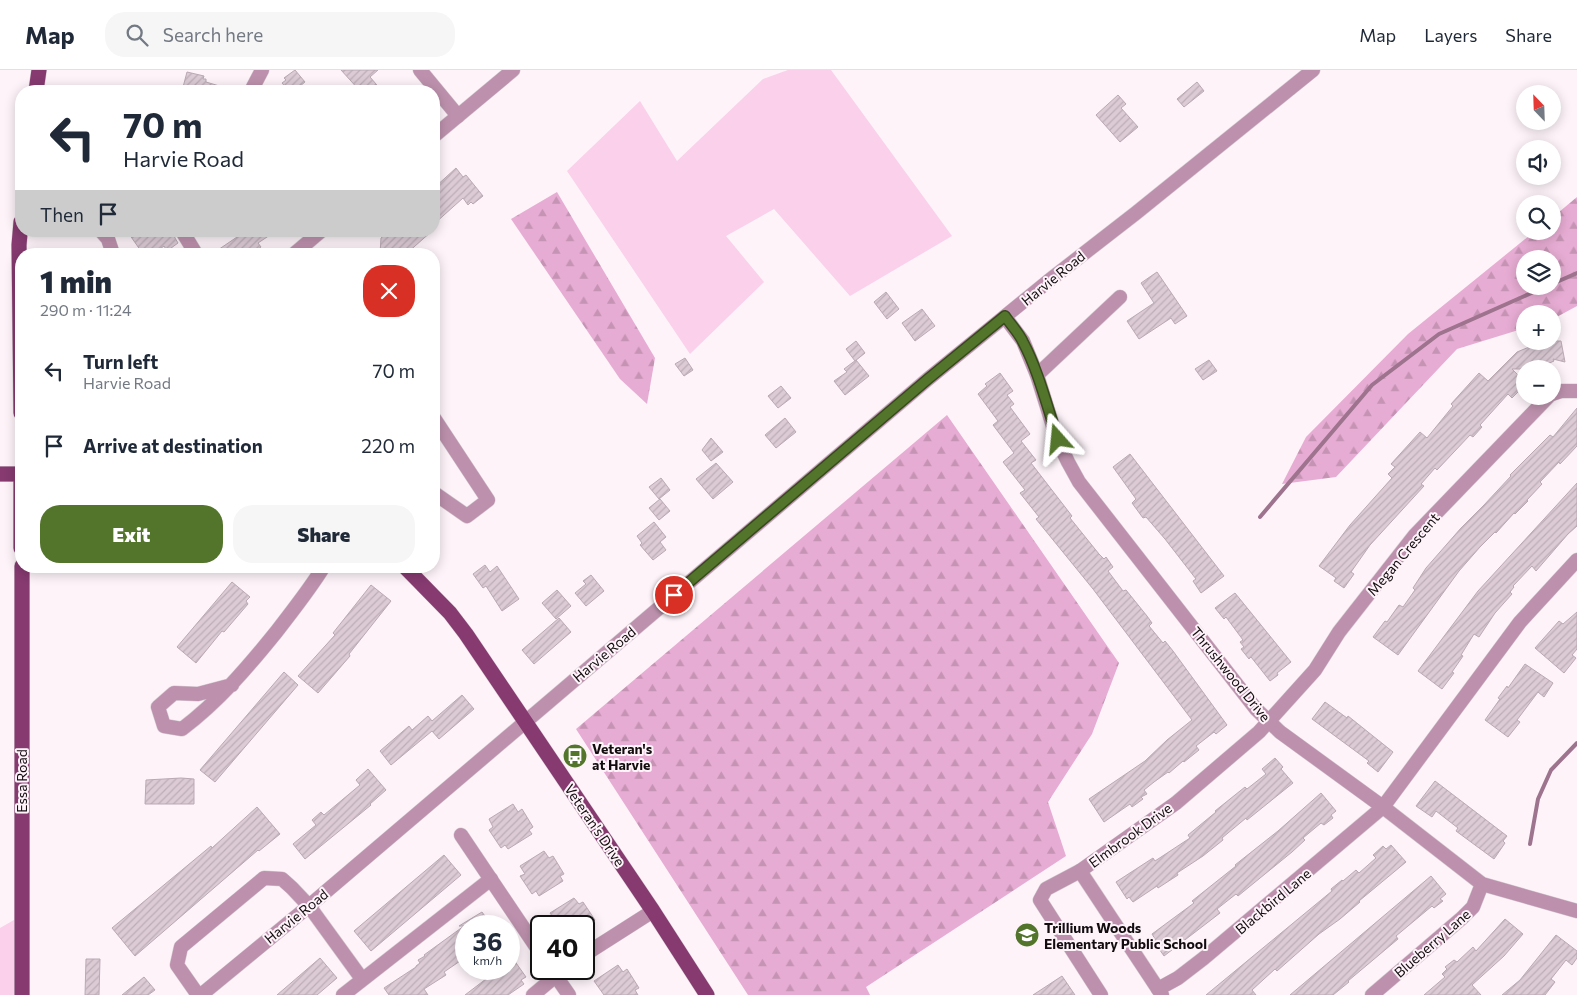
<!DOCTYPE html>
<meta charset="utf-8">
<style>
:root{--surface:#fff;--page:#f6f6f7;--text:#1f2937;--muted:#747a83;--line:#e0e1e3;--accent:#53742b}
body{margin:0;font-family:Commissioner,sans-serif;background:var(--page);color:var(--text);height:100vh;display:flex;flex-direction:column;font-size:19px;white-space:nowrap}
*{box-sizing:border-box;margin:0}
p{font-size:16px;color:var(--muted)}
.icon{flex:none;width:28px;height:28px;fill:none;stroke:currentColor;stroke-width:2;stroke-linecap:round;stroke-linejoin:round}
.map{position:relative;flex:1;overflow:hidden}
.side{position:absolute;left:15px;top:178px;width:425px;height:325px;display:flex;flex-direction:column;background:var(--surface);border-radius:20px;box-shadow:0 2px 12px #0003}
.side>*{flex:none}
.guide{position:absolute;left:15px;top:15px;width:425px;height:152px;border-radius:20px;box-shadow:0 2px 12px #0003;background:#fff;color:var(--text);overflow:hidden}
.needle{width:32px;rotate:337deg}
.tools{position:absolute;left:1516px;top:15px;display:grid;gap:10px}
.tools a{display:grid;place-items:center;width:45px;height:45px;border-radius:50%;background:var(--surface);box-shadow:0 2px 12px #0003;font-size:25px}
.speed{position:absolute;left:455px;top:845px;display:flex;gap:10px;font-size:25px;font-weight:700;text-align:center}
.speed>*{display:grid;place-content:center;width:65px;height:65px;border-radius:50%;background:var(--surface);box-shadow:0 2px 12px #0003;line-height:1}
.speed small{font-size:12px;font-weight:400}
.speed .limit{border:2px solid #111;border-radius:8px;background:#fff;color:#111}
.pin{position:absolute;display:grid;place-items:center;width:42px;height:42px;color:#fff;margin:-21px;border:2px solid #fff;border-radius:50%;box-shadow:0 1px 5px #0007}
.me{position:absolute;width:55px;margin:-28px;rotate:342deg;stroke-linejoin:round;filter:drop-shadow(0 0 4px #0008)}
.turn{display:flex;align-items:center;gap:18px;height:105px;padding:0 25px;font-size:22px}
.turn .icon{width:65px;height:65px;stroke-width:2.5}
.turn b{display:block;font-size:35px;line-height:42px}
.then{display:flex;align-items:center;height:48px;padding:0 25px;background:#0003;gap:10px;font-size:19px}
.round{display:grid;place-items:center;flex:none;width:52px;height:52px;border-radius:20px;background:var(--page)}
.overview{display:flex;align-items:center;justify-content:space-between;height:85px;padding:0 25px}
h1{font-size:30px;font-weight:800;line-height:38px}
.cta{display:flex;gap:10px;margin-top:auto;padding:10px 25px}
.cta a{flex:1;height:58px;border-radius:20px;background:var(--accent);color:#fff;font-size:20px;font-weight:800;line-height:58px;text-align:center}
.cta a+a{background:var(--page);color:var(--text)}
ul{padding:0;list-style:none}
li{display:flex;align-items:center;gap:15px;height:75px;padding:0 25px}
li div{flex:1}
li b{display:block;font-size:19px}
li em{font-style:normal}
header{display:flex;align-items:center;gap:30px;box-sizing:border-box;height:70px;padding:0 25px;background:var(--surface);border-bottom:1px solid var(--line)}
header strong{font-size:24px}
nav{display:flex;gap:28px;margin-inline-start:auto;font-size:18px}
.search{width:350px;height:45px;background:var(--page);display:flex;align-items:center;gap:12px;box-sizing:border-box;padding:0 18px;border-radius:20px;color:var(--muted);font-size:19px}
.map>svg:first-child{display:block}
.green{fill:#fad0ea}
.forest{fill:url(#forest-firs);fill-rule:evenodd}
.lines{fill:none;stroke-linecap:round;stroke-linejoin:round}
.stream{stroke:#9d738e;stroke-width:4}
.building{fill:url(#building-hatch);stroke:#baa9b3}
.minor-casing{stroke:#d7ced4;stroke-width:15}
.major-casing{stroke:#d7ced4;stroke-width:16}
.minor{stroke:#bd91ad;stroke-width:14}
.major{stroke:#863a70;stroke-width:15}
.route-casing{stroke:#364b1c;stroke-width:12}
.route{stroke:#53742b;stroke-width:9}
.labels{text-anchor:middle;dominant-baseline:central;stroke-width:4;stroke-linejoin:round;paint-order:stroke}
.street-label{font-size:14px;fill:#120c0f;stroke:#fdf3f9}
.poi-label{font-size:14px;font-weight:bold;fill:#120c0f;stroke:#fdf3f9;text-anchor:start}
</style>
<header>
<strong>Map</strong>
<div class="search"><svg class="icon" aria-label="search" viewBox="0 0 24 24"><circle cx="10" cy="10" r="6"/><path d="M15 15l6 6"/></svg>Search here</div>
<nav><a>Map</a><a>Layers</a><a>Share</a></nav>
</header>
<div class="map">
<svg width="1577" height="925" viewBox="0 0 1577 925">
<defs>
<pattern id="forest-firs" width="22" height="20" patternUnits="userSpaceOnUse" patternTransform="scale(1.25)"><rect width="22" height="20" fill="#e7acd3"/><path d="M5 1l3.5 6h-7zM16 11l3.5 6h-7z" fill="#c593b4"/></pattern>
<pattern id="building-hatch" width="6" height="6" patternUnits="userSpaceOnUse" patternTransform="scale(1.25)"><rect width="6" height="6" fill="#dccbd5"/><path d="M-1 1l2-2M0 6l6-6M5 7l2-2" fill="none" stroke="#bcadb6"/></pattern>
</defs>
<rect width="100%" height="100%" fill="#fdf3f9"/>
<g class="green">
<polygon points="788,0 831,0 952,166 850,226 774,139 726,166 764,212 690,284 567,101 640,31 677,91 763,9"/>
<polygon points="21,846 22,925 0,925 0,858"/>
</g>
<g class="forest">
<polygon points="557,122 655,288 647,334 620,309 511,149"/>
<path d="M1577,127V236L1553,249L1552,244H1525V258L1457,279L1336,407L1282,414L1306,367L1408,264L1535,161H1552L1553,147ZM1525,189H1552V216H1525Z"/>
<polygon points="947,345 1119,593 1092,664 1048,732 1066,786 866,917 870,925 748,925 576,659"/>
</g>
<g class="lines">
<g class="stream">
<polyline points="1552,214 1577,203"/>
<polyline points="1260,447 1372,315 1439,264 1547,216"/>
<polyline points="1530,774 1538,729 1551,700 1577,673"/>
</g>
</g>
<g class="building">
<polygon points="295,0 305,12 294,21 289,21 282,13 286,10 284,8"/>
<polygon points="341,0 378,0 370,7 382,21 360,21"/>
<polygon points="187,2 204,6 203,9 206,9 206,12 226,18 226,21 182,21"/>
<polygon points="1197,12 1204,21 1184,37 1177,29"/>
<polygon points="1118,25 1126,34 1121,38 1138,57 1120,72 1096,45"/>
<polygon points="456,98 463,107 466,105 483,126 473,134 471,132 468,135 463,128 434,154 434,118"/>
<polygon points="127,161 173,161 175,168 178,173 167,181 164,176 153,184 143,184"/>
<polygon points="233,161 276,161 258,173 261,177 251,184 212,184 237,167"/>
<polygon points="390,161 432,161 406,184 380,184 381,168"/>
<polygon points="1157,202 1187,246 1175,254 1171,248 1139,269 1127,251 1154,233 1141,213"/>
<polygon points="886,222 899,239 887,249 874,232"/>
<polygon points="922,239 935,256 915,271 902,253"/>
<polygon points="856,271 865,283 855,291 846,279"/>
<polygon points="1538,271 1561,271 1565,292 1553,289 1554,291 1536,299 1512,299 1525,312 1525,315 1512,328 1508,324 1480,355 1482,357 1473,367 1470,365 1437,400 1435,398 1421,414 1424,416 1370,475 1351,502 1354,504 1344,518 1334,511 1336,508 1319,496 1350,455 1392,408 1388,404 1395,397 1391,394 1420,362 1427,368 1453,336 1451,334 1479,303 1488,311 1517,282 1539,273"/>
<polygon points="685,288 693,300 684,306 675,294"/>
<polygon points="856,290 869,306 845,325 834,311 847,302 844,299"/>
<polygon points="1209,290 1217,301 1203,310 1195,299"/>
<polygon points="1000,303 1013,321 1007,325 1014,334 1010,337 1030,364 1021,371 1036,390 1031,393 1072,446 1070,448 1099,484 1104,489 1106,487 1113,497 1108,501 1123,521 1126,520 1147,546 1152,553 1149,556 1163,573 1165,571 1173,581 1227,655 1216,664 1214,662 1196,676 1199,680 1184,692 1183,691 1169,703 1168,702 1154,712 1144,720 1147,724 1141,727 1143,729 1132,737 1130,734 1104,752 1089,729 1145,691 1167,670 1192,650 1093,519 1036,449 1039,447 1020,423 1025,420 1003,392 1014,383 993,355 998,351 978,324 987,316 985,314"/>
<polygon points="781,316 791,328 778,338 768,326"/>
<polygon points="1577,338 1577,376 1560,394 1559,392 1540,412 1542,414 1527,430 1528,431 1515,444 1514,443 1496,463 1495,462 1480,477 1459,501 1398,585 1373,567 1385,551 1387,552 1399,535 1403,537 1415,520 1413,518 1426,498 1461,458 1484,435 1511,406 1510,405 1550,365 1553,367"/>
<polygon points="785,348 796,362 776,378 765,365"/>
<polygon points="711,368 723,382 711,391 702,380"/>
<polygon points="1130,384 1224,506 1201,523 1193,511 1196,509 1165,469 1146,447 1143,448 1132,433 1136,429 1113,397"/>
<polygon points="716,393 733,412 713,429 696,409"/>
<polygon points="661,408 670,420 659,429 649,417"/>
<polygon points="1577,413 1577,456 1568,464 1536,501 1532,496 1513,516 1514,517 1510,522 1512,524 1495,543 1479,567 1474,564 1461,585 1463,586 1452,602 1454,603 1442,619 1418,601 1478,521"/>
<polygon points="660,429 670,441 659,450 649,438"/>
<polygon points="654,452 666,467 660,472 666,480 653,490 640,475 642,473 637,466"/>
<polygon points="485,495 490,502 497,496 519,529 502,541 486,516 483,518 473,504"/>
<polygon points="591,505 604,521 586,536 575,523 586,514 583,511"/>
<polygon points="232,512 250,527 246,531 248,534 224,562 222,561 196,593 177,577"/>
<polygon points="371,515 391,531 349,584 350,586 318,623 298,606 335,565 333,563"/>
<polygon points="557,520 571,536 556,549 542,533"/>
<polygon points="1235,523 1291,592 1277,603 1278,605 1270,611 1251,587 1249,589 1241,579 1244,577 1240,572 1243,570 1226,547 1224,549 1215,538"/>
<polygon points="1577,542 1577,579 1572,585 1576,588 1564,603 1535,578 1559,551 1563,554"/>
<polygon points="559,548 571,562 534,594 522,580"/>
<polygon points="1525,594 1553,613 1544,627 1538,622 1517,650 1520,652 1508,667 1485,650 1500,629 1498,628 1507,616 1508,618"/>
<polygon points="284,602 298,615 215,712 200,700"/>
<polygon points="462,625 474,639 439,669 432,661 391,695 380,681 409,656 412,660 428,646 432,651"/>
<polygon points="1325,632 1347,648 1348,646 1393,682 1378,702 1367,693 1369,691 1312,649"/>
<polygon points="1275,688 1283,697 1281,699 1293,713 1247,750 1246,748 1222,768 1223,770 1203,786 1177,803 1178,805 1158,818 1157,816 1133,832 1129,827 1127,829 1116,812 1153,788 1155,791 1190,768 1188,765 1216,742 1215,741 1245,717 1247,719 1266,704 1262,699"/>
<polygon points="368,699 386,720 370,734 371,735 305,789 293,774 316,755 312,750 321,742 324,745 360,715 356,710"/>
<polygon points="181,708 194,709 194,734 145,734 146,710"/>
<polygon points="1435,711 1507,766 1503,771 1505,773 1494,789 1456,761 1458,758 1436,741 1432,747 1416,736"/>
<polygon points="1321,723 1336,741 1331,745 1333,748 1324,755 1321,753 1303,768 1305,770 1292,782 1238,826 1236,824 1217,839 1220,843 1164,886 1153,870 1155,869 1152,864 1194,833 1192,831 1236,796 1235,795 1278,761"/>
<polygon points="513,734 518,742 522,739 533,757 529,760 532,764 508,779 505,775 501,778 489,760 493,757 489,749"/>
<polygon points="257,737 280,764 259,781 258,780 135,886 112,858 211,776 212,778"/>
<polygon points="1391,775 1406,792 1359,831 1360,832 1340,849 1319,864 1277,901 1275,899 1252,920 1256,925 1206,925 1332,821 1331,819 1342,810 1343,811 1356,800 1359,803 1376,788 1373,785 1383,776 1386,779"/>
<polygon points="544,781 549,788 553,786 564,804 560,806 563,811 539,826 536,821 532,824 520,806 525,804 520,796"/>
<polygon points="444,785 461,805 371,881 354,861"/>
<polygon points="1431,806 1446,824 1440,829 1443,831 1434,838 1432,836 1396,866 1398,869 1348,911 1349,912 1333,925 1290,925"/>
<polygon points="574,828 579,834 583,832 595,850 591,853 593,856 559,856 550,843"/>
<polygon points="482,842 492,856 466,856 466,887 444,902 446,905 424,919 428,925 389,925 384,918 416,897 416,896 420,893 418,890 425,886 424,885 464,856 459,856"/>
<polygon points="1505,849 1523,864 1504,886 1472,915 1481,925 1424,925 1445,907 1442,904 1447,899 1445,897 1454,890 1457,892 1473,877 1476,881"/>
<polygon points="1556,865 1577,881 1577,888 1572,895 1566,890 1551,909 1555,912 1545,925 1502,925 1520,910"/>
<polygon points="509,883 526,907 521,910 524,914 508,925 465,925 499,899 509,899"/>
<polygon points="320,888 337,908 317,925 277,925"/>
<polygon points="86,889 100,889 99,925 85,925"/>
<polygon points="618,895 623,902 627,899 639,918 635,920 638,925 604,925 594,911"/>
<polygon points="1062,906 1075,925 1033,925"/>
<polygon points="144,907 155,920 148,925 122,925"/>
</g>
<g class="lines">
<defs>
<g id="minor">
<polyline points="420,0 458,46"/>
<polyline points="251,21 262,0"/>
<polyline points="434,66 513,0"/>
<polyline points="101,161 108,169 113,184"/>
<polyline points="182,161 196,184"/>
<polyline points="294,184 321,161"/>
<polyline points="1005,247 1023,271 1037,305 1057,369 1068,392 1079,412 1256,639 1280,662 1383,737 1482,814 1577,841"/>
<polyline points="1037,305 1120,227"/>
<polyline points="1552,324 1561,321 1577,321"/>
<polyline points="434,348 488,430 467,446 434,423"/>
<path d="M232,615L198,624L174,623L158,637L164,656L182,659C219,631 248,597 277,561C293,540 310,519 324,496"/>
<polyline points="461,765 541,884"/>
<polyline points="1080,801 1046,819 1040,830 1101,925"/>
<polyline points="584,885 653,841"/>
<polyline points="551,899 569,925"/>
<polyline points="1158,919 1178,908 1204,888 1383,737 1520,552 1577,490"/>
<polyline points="198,925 177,895 181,877 264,808 282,809 292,818 309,836 362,909"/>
<polyline points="201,925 309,836 928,309 1051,209 1136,143 1313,0"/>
<polyline points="343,925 491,809"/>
<polyline points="533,925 564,899"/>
<polyline points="1162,925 1080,801 1176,733 1259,662 1315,600 1339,562 1415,465 1549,326"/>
<polyline points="1372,925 1462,848 1473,837 1482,814"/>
</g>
<g id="major">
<polyline points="36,21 39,0"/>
<polyline points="21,152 19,175 21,343"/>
<polyline points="0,404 21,404"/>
<polyline points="21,405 21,478"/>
<polyline points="22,496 22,925"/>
<polyline points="404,496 450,543 466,564 653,841 707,925"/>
</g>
</defs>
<use href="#minor" class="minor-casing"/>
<use href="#major" class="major-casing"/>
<use href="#minor" class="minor"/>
<use href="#major" class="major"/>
</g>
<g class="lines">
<defs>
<path id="route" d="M674,525L928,309L1005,246C1011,255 1019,263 1023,272C1039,302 1047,337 1058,369"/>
</defs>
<use href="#route" class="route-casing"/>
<use href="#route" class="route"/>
</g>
<defs>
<symbol id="bus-disc" viewBox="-11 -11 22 22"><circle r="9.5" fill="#53742b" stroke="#fdf3f9"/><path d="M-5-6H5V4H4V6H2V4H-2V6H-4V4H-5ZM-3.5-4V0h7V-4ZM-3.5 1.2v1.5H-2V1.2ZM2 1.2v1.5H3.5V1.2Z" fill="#fff"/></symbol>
<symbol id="school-disc" viewBox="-11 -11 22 22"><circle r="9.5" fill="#53742b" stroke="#fdf3f9"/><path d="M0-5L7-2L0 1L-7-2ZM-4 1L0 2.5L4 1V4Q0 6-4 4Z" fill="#fff"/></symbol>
</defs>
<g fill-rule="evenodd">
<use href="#bus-disc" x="561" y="672" width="28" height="28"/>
<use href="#school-disc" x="1013" y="851" width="28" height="28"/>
</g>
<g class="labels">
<g class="street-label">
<text transform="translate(1053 208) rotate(-39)">Harvie Road</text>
<text transform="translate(1403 484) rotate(-50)">Megan Crescent</text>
<text transform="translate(604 584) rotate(-40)">Harvie Road</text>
<text transform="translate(1231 604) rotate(51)">Thrushwood Drive</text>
<text transform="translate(21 711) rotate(-90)">Essa Road</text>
<text transform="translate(595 755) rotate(56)">Veteran's Drive</text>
<text transform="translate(1130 765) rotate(-36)">Elmbrook Drive</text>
<text transform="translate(1273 831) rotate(-40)">Blackbird Lane</text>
<text transform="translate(296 846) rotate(-39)">Harvie Road</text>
<text transform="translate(1432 873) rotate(-41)">Blueberry Lane</text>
</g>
<g class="poi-label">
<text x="592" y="678">Veteran's<tspan x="592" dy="16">at Harvie</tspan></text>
<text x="1044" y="857">Trillium Woods<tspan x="1044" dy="16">Elementary Public School</tspan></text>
</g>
</g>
</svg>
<div class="tools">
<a><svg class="needle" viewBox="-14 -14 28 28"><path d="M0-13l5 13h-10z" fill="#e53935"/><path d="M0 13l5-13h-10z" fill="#747a83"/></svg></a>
<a><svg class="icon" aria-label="sound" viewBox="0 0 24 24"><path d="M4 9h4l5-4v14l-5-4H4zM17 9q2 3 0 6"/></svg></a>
<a><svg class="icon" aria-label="search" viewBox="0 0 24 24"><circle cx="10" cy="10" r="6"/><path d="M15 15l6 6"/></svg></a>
<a><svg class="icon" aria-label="layers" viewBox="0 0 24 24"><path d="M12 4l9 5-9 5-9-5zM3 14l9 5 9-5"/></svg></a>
<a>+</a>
<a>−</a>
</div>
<div class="speed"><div>36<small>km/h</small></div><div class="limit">40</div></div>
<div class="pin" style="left:674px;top:525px;background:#d93025"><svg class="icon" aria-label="arrive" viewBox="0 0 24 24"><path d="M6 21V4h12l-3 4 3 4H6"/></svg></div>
<svg class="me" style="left:1058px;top:369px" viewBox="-20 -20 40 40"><path d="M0-17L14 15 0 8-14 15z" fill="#53742b" stroke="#fff" stroke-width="4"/></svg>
<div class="guide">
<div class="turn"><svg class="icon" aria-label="left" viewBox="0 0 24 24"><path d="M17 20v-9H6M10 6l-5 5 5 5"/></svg><div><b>70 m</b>Harvie Road</div></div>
<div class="then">Then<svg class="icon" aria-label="arrive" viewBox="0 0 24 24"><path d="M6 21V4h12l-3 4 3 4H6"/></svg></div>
</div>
<section class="side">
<div class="overview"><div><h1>1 min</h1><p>290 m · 11:24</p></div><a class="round" style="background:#d93025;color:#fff"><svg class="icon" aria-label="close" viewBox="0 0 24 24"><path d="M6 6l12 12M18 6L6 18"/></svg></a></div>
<ul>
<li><svg class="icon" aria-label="left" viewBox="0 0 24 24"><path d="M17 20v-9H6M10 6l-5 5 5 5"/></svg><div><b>Turn left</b><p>Harvie Road</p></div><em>70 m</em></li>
<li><svg class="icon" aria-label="arrive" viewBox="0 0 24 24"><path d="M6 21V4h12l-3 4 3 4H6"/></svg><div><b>Arrive at destination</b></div><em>220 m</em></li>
</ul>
<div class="cta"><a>Exit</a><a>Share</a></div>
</section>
</div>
